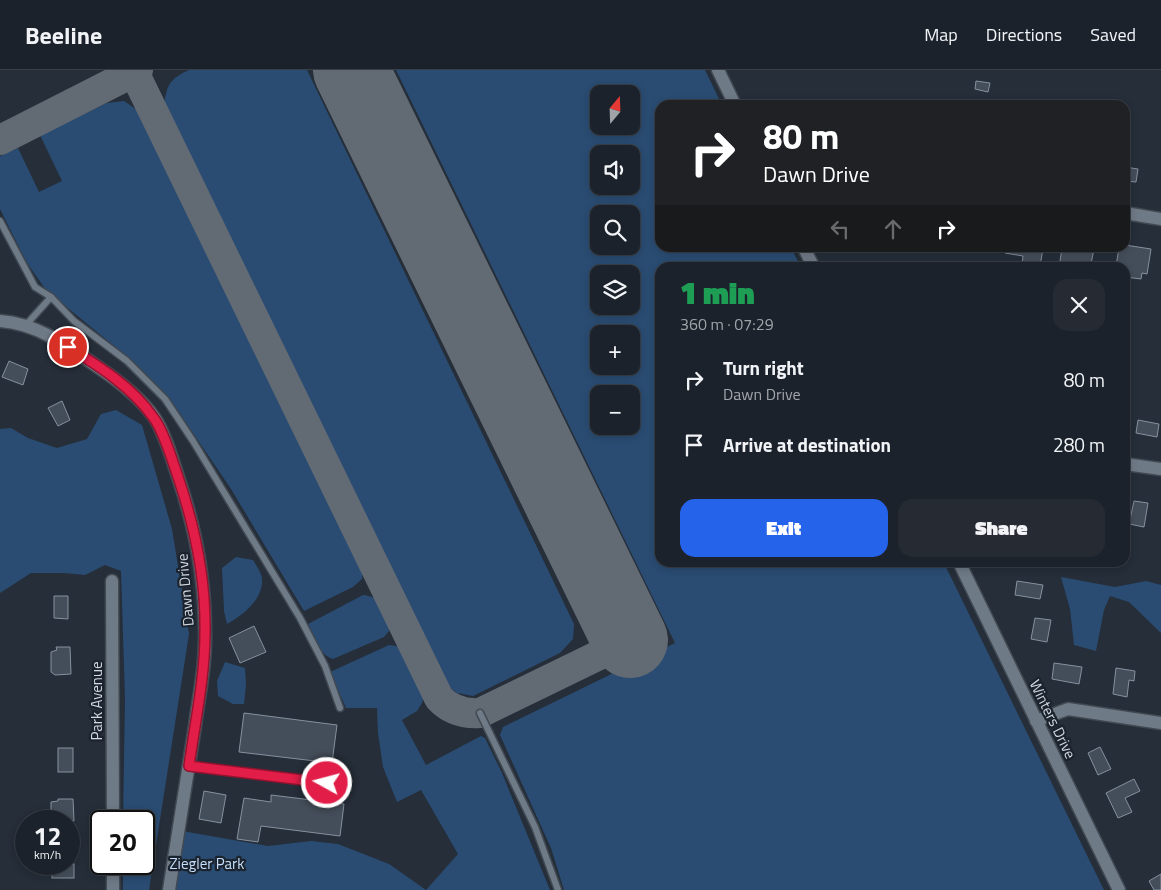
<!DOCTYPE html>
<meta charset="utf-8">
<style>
:root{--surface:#1c222b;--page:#252a33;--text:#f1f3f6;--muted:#a0a4a9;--line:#3a3f47;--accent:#2563eb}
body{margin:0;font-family:"Titillium Web",sans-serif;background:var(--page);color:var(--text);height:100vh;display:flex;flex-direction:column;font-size:19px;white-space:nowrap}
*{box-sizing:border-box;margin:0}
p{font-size:16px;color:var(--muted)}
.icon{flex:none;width:28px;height:28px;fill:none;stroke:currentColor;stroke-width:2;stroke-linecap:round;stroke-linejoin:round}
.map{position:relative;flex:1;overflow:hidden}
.panel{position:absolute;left:655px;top:192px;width:475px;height:305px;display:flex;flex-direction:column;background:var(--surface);border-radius:15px;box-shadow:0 2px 8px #0003,0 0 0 1px var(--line)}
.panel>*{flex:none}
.guide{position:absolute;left:655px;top:30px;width:475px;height:152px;border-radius:15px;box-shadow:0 2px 8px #0003,0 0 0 1px var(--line);background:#202124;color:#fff;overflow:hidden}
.needle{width:32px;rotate:19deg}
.tools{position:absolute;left:590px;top:15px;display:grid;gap:10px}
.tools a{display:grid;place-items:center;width:50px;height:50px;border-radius:10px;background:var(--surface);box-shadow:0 2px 8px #0003,0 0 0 1px var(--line);font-size:25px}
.speed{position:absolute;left:15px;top:740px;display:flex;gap:10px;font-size:25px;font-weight:700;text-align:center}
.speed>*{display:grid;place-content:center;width:65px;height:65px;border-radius:50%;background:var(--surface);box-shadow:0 2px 8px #0003,0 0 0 1px var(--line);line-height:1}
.speed small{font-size:12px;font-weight:400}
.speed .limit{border:2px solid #111;border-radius:8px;background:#fff;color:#111}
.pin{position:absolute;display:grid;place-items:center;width:42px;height:42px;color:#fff;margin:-21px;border:2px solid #fff;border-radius:50%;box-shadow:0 1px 5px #0007}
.me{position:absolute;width:55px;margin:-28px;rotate:277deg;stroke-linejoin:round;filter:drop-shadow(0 0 4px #0008)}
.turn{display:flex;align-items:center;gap:18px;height:105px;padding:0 25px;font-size:22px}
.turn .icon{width:65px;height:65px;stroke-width:2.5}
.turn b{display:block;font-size:35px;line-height:42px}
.lanes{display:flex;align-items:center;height:48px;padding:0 25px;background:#0003;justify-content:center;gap:25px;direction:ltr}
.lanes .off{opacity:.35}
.round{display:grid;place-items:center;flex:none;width:52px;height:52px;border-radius:15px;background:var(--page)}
.summary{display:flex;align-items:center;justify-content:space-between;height:85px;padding:0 25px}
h1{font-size:30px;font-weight:800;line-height:38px;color:#1e9e55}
.cta{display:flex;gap:10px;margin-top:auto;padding:10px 25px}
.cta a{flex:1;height:58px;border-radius:15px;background:var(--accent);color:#fff;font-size:20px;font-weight:800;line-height:58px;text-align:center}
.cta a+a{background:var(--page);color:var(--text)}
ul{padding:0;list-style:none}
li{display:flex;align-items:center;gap:15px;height:65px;padding:0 25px}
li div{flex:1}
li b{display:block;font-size:19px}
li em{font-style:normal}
header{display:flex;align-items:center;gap:30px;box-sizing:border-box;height:70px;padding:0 25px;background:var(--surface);border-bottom:1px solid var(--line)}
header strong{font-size:24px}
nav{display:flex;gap:28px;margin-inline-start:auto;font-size:18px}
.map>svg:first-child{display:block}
.green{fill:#2a4c72;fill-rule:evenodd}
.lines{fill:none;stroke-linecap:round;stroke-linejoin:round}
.taxiway{stroke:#626a73;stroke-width:30}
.runway{stroke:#626a73;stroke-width:76}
.building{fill:#444e5a;stroke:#86919e}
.lane-casing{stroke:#414952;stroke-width:9}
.street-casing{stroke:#414952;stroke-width:15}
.lane{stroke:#6f7a87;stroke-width:6}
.street{stroke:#6f7a87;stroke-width:12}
.route-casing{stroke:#92132f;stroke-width:12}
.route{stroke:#e11d48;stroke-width:9}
.labels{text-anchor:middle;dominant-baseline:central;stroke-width:4.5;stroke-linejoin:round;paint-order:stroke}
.street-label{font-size:15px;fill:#d3d9e0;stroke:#1b242e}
.park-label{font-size:15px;fill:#c6dffc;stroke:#1b242e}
</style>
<header>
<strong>Beeline</strong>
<nav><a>Map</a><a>Directions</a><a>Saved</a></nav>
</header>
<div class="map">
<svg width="1161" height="820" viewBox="0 0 1161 820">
<rect width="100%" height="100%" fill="#252e39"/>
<g class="green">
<path d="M189,0H307L574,554L573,569L560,583L473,626L457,623L441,611L164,37C166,16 169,9 189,0Z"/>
<path d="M396,0H705L722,35H660V178H791L801,197L660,198V492L944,493L1104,820H564L551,778L500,665L503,657L675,573ZM599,24H631V56H599ZM599,84H631V116H599ZM599,144H631V176H599ZM599,204H631V236H599ZM599,264H631V296H599ZM599,324H631V356H599Z"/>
<polygon points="124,31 140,42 363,498 362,509 353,517 304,541 231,419 176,338 137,295 46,220 27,193 0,139 0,86 18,78 39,122 62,111 40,65 107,33"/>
<polygon points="116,340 142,355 172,459 189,564 149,820 123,820 123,794 144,794 144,751 123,751 125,629 121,501 105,495 85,505 64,503 31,503 0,523 0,359 11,358 28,368 57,378 87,369 101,344"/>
<path d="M236,487L253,490C256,495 261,502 262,508C264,529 243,545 227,554L224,541L222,498Z"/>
<polygon points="1061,507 1115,517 1146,511 1161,515 1161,563 1129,532 1110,526 1104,540 1096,581 1074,575 1070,539"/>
<path d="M363,525C383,526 388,544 389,561L384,567L333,589C318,584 314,567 308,554Z"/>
<polygon points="389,575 396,576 405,581 425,623 422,633 417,641 402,650 426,695 481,666 485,668 502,703 550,820 173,820 182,761 268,776 311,771 338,774 389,794 426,820 458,784 421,720 397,732 383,697 378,663 377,638 346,638 330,602"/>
<polygon points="225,592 245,598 246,614 244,634 233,634 218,626 217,611"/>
</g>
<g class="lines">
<g class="taxiway">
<path d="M133,0L439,628C450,640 464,644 480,643L630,570"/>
<polyline points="0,70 138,0"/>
</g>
<polyline class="runway" points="351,0 630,570"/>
</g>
<g class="building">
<polygon points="976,11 990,13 988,22 975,19"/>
<polygon points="1125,97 1138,99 1136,112 1125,111"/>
<polygon points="1125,175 1151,179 1147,204 1142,203 1141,209 1125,207 1125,198 1116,196 1119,178 1125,178"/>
<polygon points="1005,178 1043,178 1040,197 1022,194 1023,186 1005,183"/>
<polygon points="1062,178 1094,179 1091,194 1085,193 1085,198 1068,198 1060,191"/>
<polygon points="9,291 28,299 23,315 2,307"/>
<polygon points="62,331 70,350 58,356 48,338"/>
<polygon points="1138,350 1159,354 1157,367 1136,363"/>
<polygon points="1134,431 1148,433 1144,457 1129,454"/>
<polygon points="1017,511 1043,515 1040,529 1015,525"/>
<polygon points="54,526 68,526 68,549 54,548"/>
<polygon points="1035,548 1051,550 1047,572 1031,569"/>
<polygon points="254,556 266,582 240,593 229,568"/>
<polygon points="56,577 70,577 71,604 55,605 51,602 51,582 57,580"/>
<polygon points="1054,593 1082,597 1079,614 1052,609"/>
<polygon points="1116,598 1135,601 1134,611 1129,610 1127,627 1113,624"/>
<polygon points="244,643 337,655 332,693 239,682"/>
<polygon points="1100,677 1111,699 1098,705 1088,683"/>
<rect x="58" y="678" width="15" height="24"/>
<polygon points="1134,709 1140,721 1125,728 1132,742 1118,748 1106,723"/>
<polygon points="204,721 226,725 221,753 199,749"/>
<polygon points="271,725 344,734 340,766 261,756 258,772 237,769 244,728 271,732"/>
<polygon points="58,729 73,729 74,751 58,751 58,748 51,748 51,732 58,731"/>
<rect x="52" y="794" width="22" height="14"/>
<polygon points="1161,804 1161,820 1154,820 1149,811"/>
</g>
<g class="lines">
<defs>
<g id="lane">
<polyline points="0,151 35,217 51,227 74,251 127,291 165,329 193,371 300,548 325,596 340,638"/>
<polyline points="25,256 51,227"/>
<polyline points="480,643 535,757 558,820"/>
<polyline points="189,696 327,713"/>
</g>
<g id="street">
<polyline points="718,0 735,35"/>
<polyline points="1125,143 1161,149"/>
<polyline points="804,178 814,198"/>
<path d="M0,251C35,253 67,275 95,295C116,309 139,326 154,347C165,363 173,392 179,410C196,460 205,510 205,562C206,594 199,625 195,656C186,711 178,765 169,820"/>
<polyline points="1125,394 1161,399"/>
<polyline points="959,492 1119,820"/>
<polyline points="112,511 113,751"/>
<polyline points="1036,651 1068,639 1161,653"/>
<polyline points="113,794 113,820"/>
</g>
</defs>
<use href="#lane" class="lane-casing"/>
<use href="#street" class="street-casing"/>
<use href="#lane" class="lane"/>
<use href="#street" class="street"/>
</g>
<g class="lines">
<defs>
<path id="route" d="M68,277C99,296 132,317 153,347C164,361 172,390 178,407C195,457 206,509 205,563C205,607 195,652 189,696L327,713"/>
</defs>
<use href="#route" class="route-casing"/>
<use href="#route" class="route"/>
</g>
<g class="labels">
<g class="street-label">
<text transform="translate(185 520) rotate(-95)">Dawn Drive</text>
<text transform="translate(96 631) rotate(-90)">Park Avenue</text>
<text transform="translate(1053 649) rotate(64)">Winters Drive</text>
</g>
<g class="park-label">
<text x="207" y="793">Ziegler Park</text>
</g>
</g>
</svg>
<div class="tools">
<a><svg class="needle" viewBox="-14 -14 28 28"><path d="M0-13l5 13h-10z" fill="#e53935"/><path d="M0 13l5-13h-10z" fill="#a0a4a9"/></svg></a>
<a><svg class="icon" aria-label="sound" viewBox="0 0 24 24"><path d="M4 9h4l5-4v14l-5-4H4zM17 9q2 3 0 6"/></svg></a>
<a><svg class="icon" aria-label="search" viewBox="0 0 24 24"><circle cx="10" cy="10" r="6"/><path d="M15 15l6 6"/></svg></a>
<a><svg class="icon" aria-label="layers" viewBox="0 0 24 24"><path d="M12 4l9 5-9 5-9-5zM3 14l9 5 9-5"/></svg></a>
<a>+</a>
<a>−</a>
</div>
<div class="speed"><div>12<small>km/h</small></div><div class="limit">20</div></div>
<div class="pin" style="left:68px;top:277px;background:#d93025"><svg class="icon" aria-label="arrive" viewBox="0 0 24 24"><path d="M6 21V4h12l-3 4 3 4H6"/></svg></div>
<svg class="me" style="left:327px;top:713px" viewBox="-20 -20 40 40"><circle r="17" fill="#e11d48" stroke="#fff" stroke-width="3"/><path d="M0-11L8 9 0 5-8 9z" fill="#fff"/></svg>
<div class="guide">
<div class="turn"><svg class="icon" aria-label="right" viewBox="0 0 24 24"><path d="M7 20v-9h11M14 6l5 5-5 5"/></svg><div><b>80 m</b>Dawn Drive</div></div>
<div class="lanes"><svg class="icon off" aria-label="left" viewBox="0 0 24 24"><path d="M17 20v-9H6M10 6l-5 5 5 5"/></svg><svg class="icon off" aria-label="ahead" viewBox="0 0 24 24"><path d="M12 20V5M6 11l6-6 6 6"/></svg><svg class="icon" aria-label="right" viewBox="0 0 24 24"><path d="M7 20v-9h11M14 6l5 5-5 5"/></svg></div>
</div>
<section class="panel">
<div class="summary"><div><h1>1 min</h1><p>360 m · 07:29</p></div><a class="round"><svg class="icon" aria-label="close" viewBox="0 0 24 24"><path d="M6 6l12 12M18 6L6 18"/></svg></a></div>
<ul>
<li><svg class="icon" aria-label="right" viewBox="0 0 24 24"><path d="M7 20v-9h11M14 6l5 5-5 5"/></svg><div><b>Turn right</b><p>Dawn Drive</p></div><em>80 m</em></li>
<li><svg class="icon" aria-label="arrive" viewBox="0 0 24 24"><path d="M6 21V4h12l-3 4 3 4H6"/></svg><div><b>Arrive at destination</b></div><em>280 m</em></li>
</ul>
<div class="cta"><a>Exit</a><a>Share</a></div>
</section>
</div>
